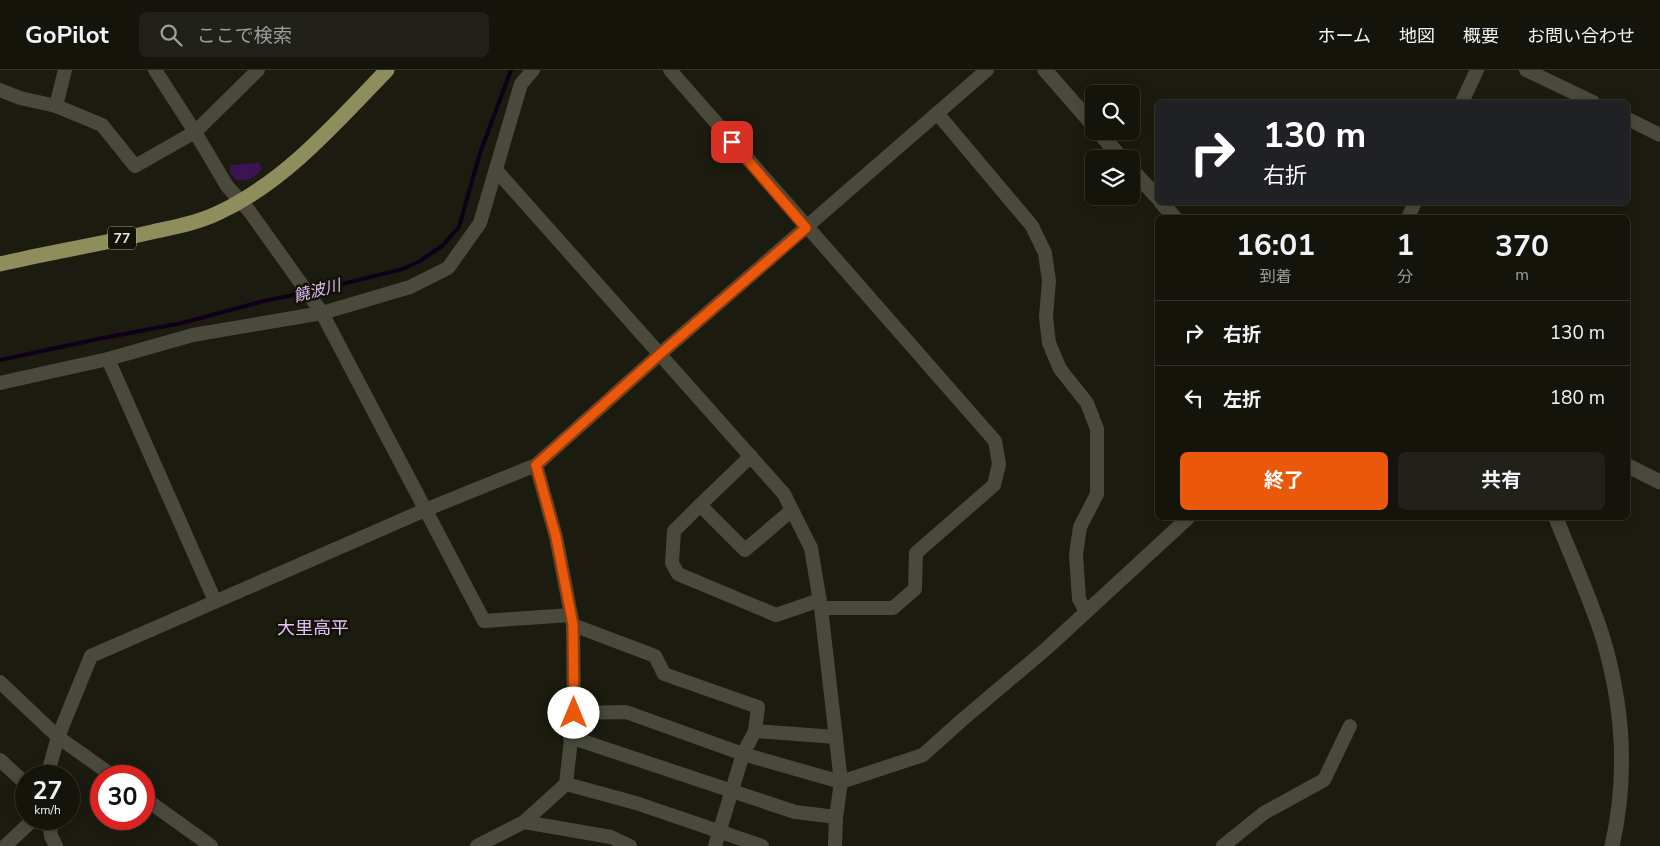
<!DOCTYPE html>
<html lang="ja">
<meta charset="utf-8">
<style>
:root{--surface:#15140b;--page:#222119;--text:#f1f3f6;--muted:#9d9e9d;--line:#34332c;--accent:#ea580c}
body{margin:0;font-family:"Nunito Sans","Noto Sans JP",sans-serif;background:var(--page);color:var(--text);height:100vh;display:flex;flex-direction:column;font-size:19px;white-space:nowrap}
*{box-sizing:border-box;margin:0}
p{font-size:16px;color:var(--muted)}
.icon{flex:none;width:28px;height:28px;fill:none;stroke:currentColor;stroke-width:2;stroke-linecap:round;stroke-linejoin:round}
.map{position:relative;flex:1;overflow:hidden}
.panel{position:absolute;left:1155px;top:145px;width:475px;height:305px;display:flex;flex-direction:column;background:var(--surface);border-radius:8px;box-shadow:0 2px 12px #0003,0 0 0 1px var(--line)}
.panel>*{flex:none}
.guide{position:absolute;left:1155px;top:30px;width:475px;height:105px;border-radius:8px;box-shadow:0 2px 12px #0003,0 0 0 1px var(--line);background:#202124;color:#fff;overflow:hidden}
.tools{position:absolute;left:1085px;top:15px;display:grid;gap:10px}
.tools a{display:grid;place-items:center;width:55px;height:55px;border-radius:8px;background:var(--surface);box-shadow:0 2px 12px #0003,0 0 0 1px var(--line);font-size:25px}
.speed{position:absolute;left:15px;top:695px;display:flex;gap:10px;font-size:25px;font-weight:700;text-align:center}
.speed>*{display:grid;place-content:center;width:65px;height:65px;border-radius:50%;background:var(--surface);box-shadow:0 2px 12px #0003,0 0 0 1px var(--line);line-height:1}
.speed small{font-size:12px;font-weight:400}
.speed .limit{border:8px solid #d22;background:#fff;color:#111}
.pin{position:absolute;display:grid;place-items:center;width:42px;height:42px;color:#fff;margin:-21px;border-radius:10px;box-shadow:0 2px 8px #0006}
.me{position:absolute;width:55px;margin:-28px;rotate:0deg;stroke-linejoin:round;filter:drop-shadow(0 0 4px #0008)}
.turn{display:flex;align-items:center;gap:18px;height:105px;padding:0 25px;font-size:22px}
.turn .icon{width:65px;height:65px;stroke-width:2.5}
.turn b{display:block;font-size:35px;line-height:42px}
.eta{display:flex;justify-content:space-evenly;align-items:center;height:85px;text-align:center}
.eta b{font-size:30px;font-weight:700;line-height:35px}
.action{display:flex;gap:10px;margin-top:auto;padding:10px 25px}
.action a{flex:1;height:58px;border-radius:8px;background:var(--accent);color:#fff;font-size:20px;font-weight:700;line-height:58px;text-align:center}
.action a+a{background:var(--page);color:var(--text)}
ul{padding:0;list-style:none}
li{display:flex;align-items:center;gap:15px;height:65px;padding:0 25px;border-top:1px solid var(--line)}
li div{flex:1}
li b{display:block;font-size:19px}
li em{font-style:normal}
header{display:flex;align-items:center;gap:30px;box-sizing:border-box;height:70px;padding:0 25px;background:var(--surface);border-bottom:1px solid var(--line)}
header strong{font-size:24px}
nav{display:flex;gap:28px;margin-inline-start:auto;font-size:18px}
.search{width:350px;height:45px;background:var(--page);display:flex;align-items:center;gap:12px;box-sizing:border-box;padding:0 18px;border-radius:8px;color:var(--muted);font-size:19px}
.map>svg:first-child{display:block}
.green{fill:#3d1453}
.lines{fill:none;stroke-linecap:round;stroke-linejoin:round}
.stream{stroke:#0e0019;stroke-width:4}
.street{stroke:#4a4a3c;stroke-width:14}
.secondary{stroke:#4a4a3c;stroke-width:15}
.primary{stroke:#8e8d5c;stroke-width:15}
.route-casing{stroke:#983908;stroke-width:12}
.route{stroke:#ea580c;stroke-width:9}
.labels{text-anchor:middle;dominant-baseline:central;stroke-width:5;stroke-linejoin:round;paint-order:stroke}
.shield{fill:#131207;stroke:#a6a69d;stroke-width:1}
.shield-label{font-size:14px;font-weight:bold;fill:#e5e5dd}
.water-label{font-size:16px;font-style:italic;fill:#dcb9f5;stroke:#131207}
.quarter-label{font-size:18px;fill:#e1c2f7;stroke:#131207}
</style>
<header>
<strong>GoPilot</strong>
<div class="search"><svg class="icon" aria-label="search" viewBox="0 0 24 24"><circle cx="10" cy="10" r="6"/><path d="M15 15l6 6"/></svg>ここで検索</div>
<nav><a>ホーム</a><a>地図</a><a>概要</a><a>お問い合わせ</a></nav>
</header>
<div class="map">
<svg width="1660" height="776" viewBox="0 0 1660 776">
<rect width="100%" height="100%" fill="#1c1b0f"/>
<path class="green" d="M259,93L262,99C255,108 246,113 235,109L230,102V98L232,95Z"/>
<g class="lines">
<g class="stream">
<polyline points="310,222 403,199 420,191 442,176 459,157 480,83 511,0"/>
<polyline points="0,290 98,269 182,253 264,231 303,223"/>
</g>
<g class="street">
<polyline points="155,0 195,62 258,0"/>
<polyline points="670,0 995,371 999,394 994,415 916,483 915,519 893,538 821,538"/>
<polyline points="1526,0 1593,32"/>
<polyline points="0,20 20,28 56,36 102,55 135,96 195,62 227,116 250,142 322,243 484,551 571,545"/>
<polyline points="1462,32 1477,0"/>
<polyline points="56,36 65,0"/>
<polyline points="937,43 1032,156 1045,183 1049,211 1046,247 1049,273 1060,299 1087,333 1097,359 1097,424 1080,457 1076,484 1079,529 1086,542"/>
<polyline points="1628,49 1660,65"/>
<polyline points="496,100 784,424 811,478 821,538 841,712 836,747 835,776"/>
<polyline points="1408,148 1415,132"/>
<polyline points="108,289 215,531"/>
<polyline points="0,313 108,289 193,265 322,243 410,217 448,198 480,153 521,14 533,0"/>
<polyline points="751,386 700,435 745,480 792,440"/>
<polyline points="700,435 674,461 672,493 678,504 776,545 820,530"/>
<polyline points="573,555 655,586 664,604 758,637 755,661 743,684 715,776"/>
<polyline points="0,612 58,667 113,706"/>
<polyline points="574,643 626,642 743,684 841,712 923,685 962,650 1046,579 1188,448"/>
<polyline points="755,661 836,667"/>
<polyline points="570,667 795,742 836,747"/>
<polyline points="0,690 26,714"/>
<polyline points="47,706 58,667 91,586 425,440 536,395 660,284 987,0"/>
<polyline points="566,714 636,733 762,776"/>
<polyline points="144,728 211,776"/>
<polyline points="49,749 51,766 56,776"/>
<polyline points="524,752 611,767 630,776"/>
<polyline points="5,776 34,749"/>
<polyline points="477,776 524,752 566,714 574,643 573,555 556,467 536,395"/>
<polyline points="1223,776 1264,743 1324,710 1350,656"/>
</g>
<g class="secondary">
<polyline points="1045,0 1094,56"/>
<polyline points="1098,61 1122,89"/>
<polyline points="1131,99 1158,128"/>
<polyline points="1161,132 1175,148"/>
<polyline points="1628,396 1660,412"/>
<path d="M1556,448C1571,486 1589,525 1602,565C1623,634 1628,706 1612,776"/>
</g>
<path class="primary" d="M0,194C51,182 102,174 152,162C174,157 197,153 218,143C285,112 336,53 387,0"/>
</g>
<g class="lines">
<defs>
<polyline id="route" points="574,643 573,555 556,467 536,395 660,284 806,158 732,72"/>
</defs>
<use href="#route" class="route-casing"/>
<use href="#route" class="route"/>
</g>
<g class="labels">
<rect class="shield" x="108" y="156.5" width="28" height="23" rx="4"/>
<g class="shield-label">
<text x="122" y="168">77</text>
</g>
<g class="water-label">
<text transform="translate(317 221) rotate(-14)">饒波川</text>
</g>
<g class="quarter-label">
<text x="313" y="558">大里高平</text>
</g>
</g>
</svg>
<div class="tools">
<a><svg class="icon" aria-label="search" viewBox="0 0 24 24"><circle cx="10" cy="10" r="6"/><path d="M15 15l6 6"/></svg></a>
<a><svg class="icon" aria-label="layers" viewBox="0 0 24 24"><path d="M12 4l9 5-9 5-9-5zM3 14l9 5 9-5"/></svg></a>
</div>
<div class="speed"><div>27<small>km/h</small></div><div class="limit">30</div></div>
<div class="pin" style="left:732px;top:72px;background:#d93025"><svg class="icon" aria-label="arrive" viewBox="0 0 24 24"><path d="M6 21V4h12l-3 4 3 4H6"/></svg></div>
<svg class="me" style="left:574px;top:643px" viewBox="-20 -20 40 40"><circle r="19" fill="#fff"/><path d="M0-13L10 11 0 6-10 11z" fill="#ea580c"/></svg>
<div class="guide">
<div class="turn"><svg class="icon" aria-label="right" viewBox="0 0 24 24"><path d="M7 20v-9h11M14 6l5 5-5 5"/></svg><div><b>130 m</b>右折</div></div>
</div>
<section class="panel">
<div class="eta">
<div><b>16:01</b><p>到着</p></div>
<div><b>1</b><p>分</p></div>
<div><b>370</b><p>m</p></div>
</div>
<ul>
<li><svg class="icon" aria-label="right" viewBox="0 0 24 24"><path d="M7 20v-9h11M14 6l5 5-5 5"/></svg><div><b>右折</b></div><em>130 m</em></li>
<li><svg class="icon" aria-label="left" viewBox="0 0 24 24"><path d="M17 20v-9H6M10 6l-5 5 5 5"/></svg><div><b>左折</b></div><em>180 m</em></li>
</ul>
<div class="action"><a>終了</a><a>共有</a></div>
</section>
</div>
